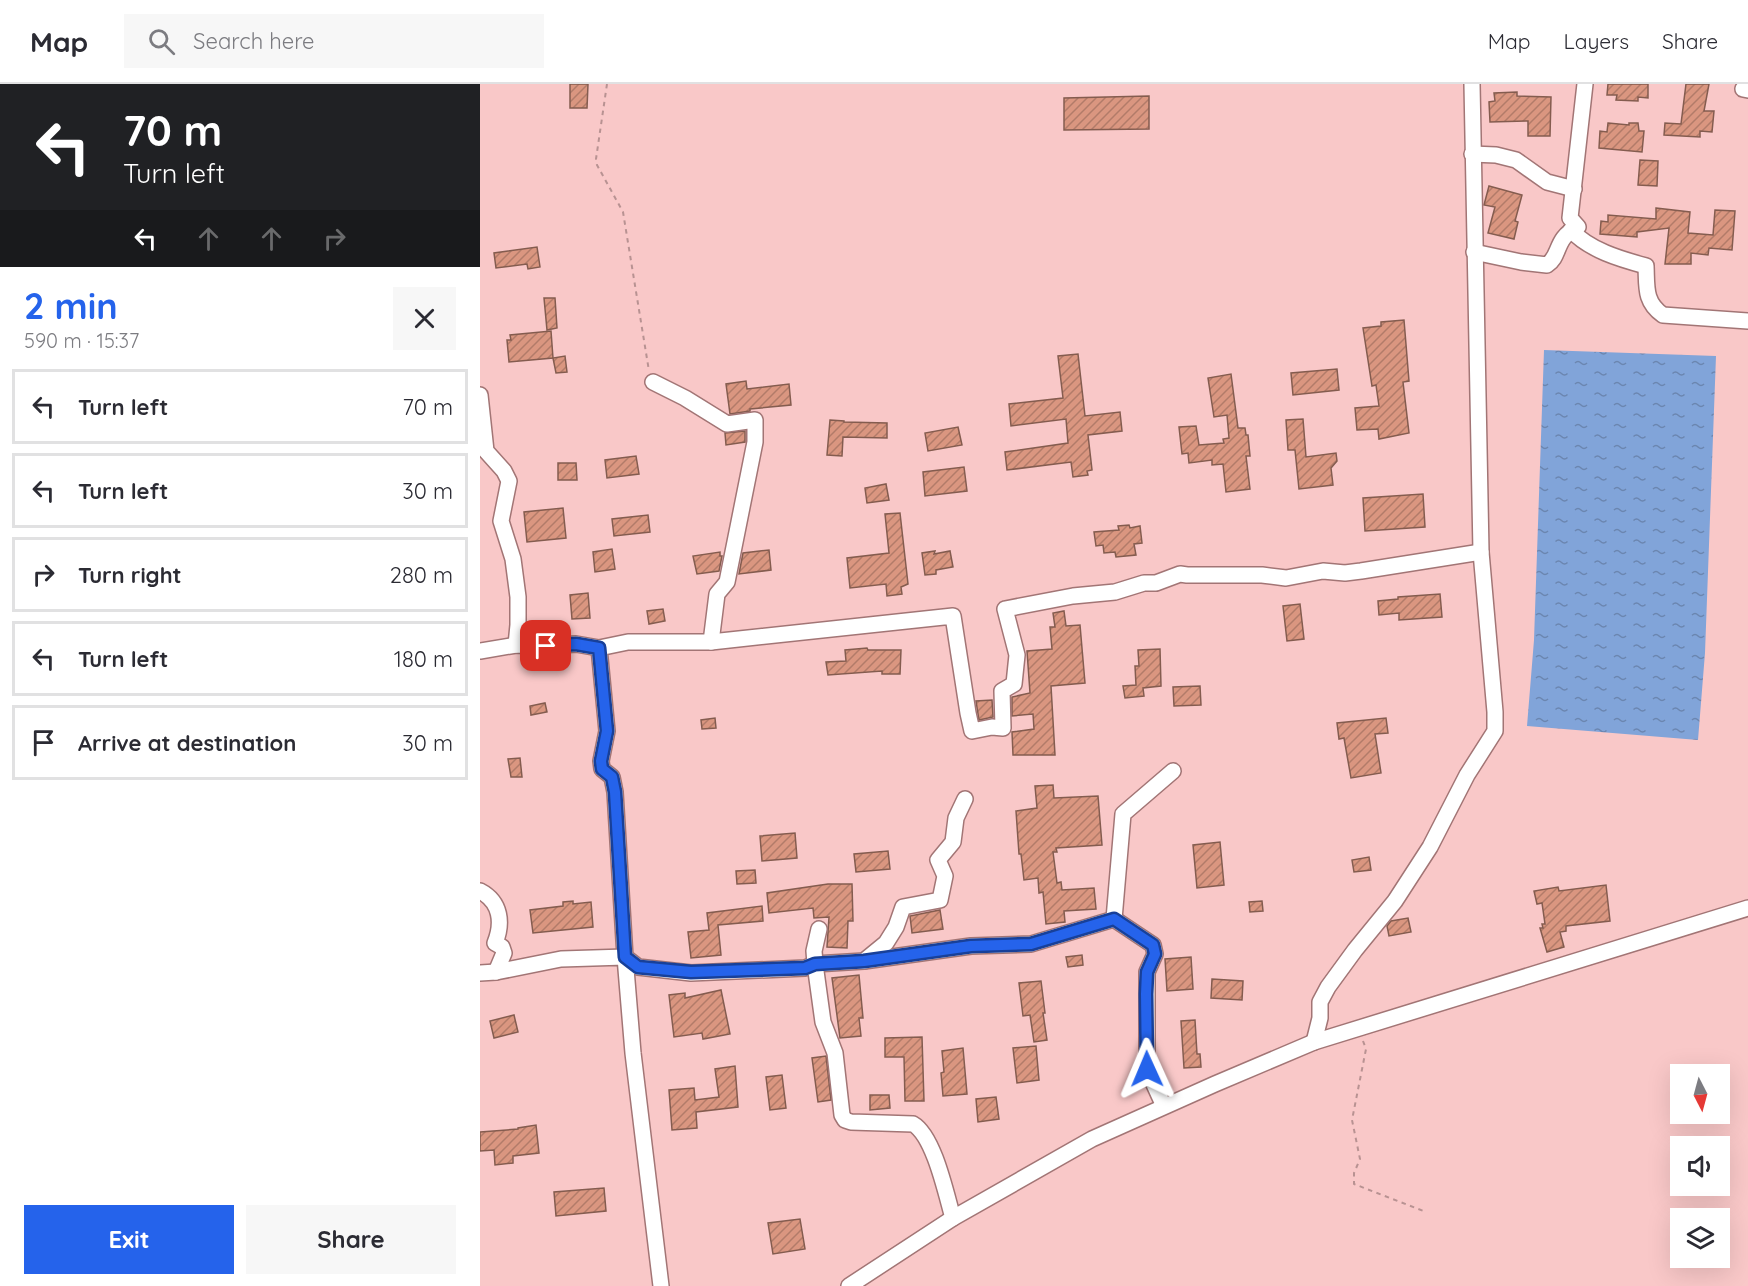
<!DOCTYPE html>
<meta charset="utf-8">
<style>
:root{--surface:#fff;--page:#f7f7f7;--text:#2b2b33;--muted:#7c7c81;--line:#e1e1e2;--accent:#2563eb}
body{margin:0;font-family:Quicksand,sans-serif;background:var(--page);color:var(--text);height:100vh;display:flex;flex-direction:column;font-size:22px;white-space:nowrap}
*{box-sizing:border-box;margin:0}
p{font-size:20px;color:var(--muted)}
.icon{flex:none;width:33px;height:33px;fill:none;stroke:currentColor;stroke-width:2;stroke-linecap:round;stroke-linejoin:round}
.map{position:relative;flex:1;overflow:hidden}
.side{display:flex;flex-direction:column;background:var(--surface);width:480px}
.side>*{flex:none}
.banner{background:#202124;color:#fff;overflow:hidden}
.needle{width:39px;rotate:174deg}
.buttons{position:absolute;left:1190px;top:980px;display:grid;gap:12px}
.buttons a{display:grid;place-items:center;width:60px;height:60px;border-radius:0px;background:var(--surface);box-shadow:0 6px 24px #0002;font-size:30px}
.pin{position:absolute;display:grid;place-items:center;width:51px;height:51px;color:#fff;margin:-26px;border-radius:12px;box-shadow:0 3px 9px #0006}
.me{position:absolute;width:66px;margin:-33px;rotate:359deg;stroke-linejoin:round;filter:drop-shadow(0 0 4px #0008)}
.turn{display:flex;align-items:center;gap:21px;height:126px;padding:0 24px;font-size:27px}
.turn .icon{width:78px;height:78px;stroke-width:2.5}
.turn b{display:block;font-size:42px;line-height:51px}
.lanes{display:flex;align-items:center;height:57px;padding:0 24px;background:#0003;justify-content:center;gap:30px;direction:ltr}
.lanes .off{opacity:.35}
.round{display:grid;place-items:center;flex:none;width:63px;height:63px;border-radius:0px;background:var(--page)}
.summary{display:flex;align-items:center;justify-content:space-between;height:102px;padding:0 24px}
h1{font-size:36px;font-weight:800;line-height:45px;color:var(--accent)}
.action{display:flex;gap:12px;margin-top:auto;padding:12px 24px}
.action a{flex:1;height:69px;border-radius:0px;background:var(--accent);color:#fff;font-size:24px;font-weight:800;line-height:69px;text-align:center}
.action a+a{background:var(--page);color:var(--text)}
ul{padding:0;list-style:none}
li{display:flex;align-items:center;gap:18px;height:75px;margin:0 12px 9px;padding:0 12px;border:3px solid var(--line);border-radius:0px}
li div{flex:1}
li b{display:block;font-size:22px}
li em{font-style:normal}
header{display:flex;align-items:center;gap:36px;box-sizing:border-box;height:84px;padding:0 30px;background:var(--surface);border-bottom:2px solid var(--line)}
header strong{font-size:28px}
nav{display:flex;gap:33px;margin-inline-start:auto;font-size:21px}
.search{width:420px;height:54px;background:var(--page);display:flex;align-items:center;gap:15px;box-sizing:border-box;padding:0 21px;border-radius:0px;color:var(--muted);font-size:22px}
main{display:flex;flex:1;min-height:0}
.map>svg:first-child{display:block}
.water{fill:url(#water-ripples)}
.building{fill:url(#building-hatch);stroke:#845c4f;stroke-width:1.5}
.lines{fill:none;stroke-linecap:round;stroke-linejoin:round}
.minor-casing{stroke:#a27575;stroke-width:18}
.path{stroke:#b89292;stroke-width:2;stroke-dasharray:4.5 4.5;stroke-linecap:butt}
.minor{stroke:#fff;stroke-width:15}
.route-casing{stroke:#184099;stroke-width:15}
.route{stroke:#2563eb;stroke-width:10}
</style>
<header>
<strong>Map</strong>
<div class="search"><svg class="icon" aria-label="search" viewBox="0 0 24 24"><circle cx="10" cy="10" r="6"/><path d="M15 15l6 6"/></svg>Search here</div>
<nav><a>Map</a><a>Layers</a><a>Share</a></nav>
</header>
<main>
<section class="side">
<div class="banner">
<div class="turn"><svg class="icon" aria-label="left" viewBox="0 0 24 24"><path d="M17 20v-9H6M10 6l-5 5 5 5"/></svg><div><b>70 m</b>Turn left</div></div>
<div class="lanes"><svg class="icon" aria-label="left" viewBox="0 0 24 24"><path d="M17 20v-9H6M10 6l-5 5 5 5"/></svg><svg class="icon off" aria-label="ahead" viewBox="0 0 24 24"><path d="M12 20V5M6 11l6-6 6 6"/></svg><svg class="icon off" aria-label="ahead" viewBox="0 0 24 24"><path d="M12 20V5M6 11l6-6 6 6"/></svg><svg class="icon off" aria-label="right" viewBox="0 0 24 24"><path d="M7 20v-9h11M14 6l5 5-5 5"/></svg></div>
</div>
<div class="summary"><div><h1>2 min</h1><p>590 m · 15:37</p></div><a class="round"><svg class="icon" aria-label="close" viewBox="0 0 24 24"><path d="M6 6l12 12M18 6L6 18"/></svg></a></div>
<ul>
<li><svg class="icon" aria-label="left" viewBox="0 0 24 24"><path d="M17 20v-9H6M10 6l-5 5 5 5"/></svg><div><b>Turn left</b></div><em>70 m</em></li>
<li><svg class="icon" aria-label="left" viewBox="0 0 24 24"><path d="M17 20v-9H6M10 6l-5 5 5 5"/></svg><div><b>Turn left</b></div><em>30 m</em></li>
<li><svg class="icon" aria-label="right" viewBox="0 0 24 24"><path d="M7 20v-9h11M14 6l5 5-5 5"/></svg><div><b>Turn right</b></div><em>280 m</em></li>
<li><svg class="icon" aria-label="left" viewBox="0 0 24 24"><path d="M17 20v-9H6M10 6l-5 5 5 5"/></svg><div><b>Turn left</b></div><em>180 m</em></li>
<li><svg class="icon" aria-label="arrive" viewBox="0 0 24 24"><path d="M6 21V4h12l-3 4 3 4H6"/></svg><div><b>Arrive at destination</b></div><em>30 m</em></li>
</ul>
<div class="action"><a>Exit</a><a>Share</a></div>
</section>
<div class="map">
<svg width="1268" height="1202" viewBox="0 0 1268 1202">
<defs>
<pattern id="water-ripples" width="26" height="14" patternUnits="userSpaceOnUse" patternTransform="scale(1.5)"><rect width="26" height="14" fill="#81a4d9"/><path d="M2 4q2-2 4 0t4 0M15 11q2-2 4 0t4 0" fill="none" stroke="#6b86b0"/></pattern>
<pattern id="building-hatch" width="6" height="6" patternUnits="userSpaceOnUse" patternTransform="scale(1.5)"><rect width="6" height="6" fill="#da9680"/><path d="M-1 1l2-2M0 6l6-6M5 7l2-2" fill="none" stroke="#b27b69"/></pattern>
</defs>
<rect width="100%" height="100%" fill="#f9c8c8"/>
<polygon class="water" points="1064,266 1236,272 1225,569 1218,656 1047,642 1054,556"/>
<g class="building">
<polygon points="90,0 108,0 107,24 90,24"/>
<polygon points="1128,0 1168,0 1168,14 1158,13 1158,17 1136,16 1137,11 1127,11"/>
<polygon points="1206,0 1229,0 1224,27 1234,27 1232,48 1220,47 1220,53 1184,51 1185,39 1201,40"/>
<polygon points="1037,8 1037,12 1071,13 1070,52 1048,52 1048,37 1010,38 1009,18 1015,17 1014,9"/>
<polygon points="669,12 669,45 584,46 584,14"/>
<polygon points="1128,39 1149,41 1149,39 1158,39 1159,47 1164,47 1162,68 1119,64 1120,47 1127,48"/>
<polygon points="1160,76 1178,77 1177,102 1158,101"/>
<polygon points="1009,102 1042,111 1035,137 1038,138 1034,155 1008,149 1015,123 1004,121"/>
<polygon points="1176,124 1210,128 1208,149 1233,151 1235,126 1255,127 1252,166 1229,164 1228,171 1211,169 1211,180 1185,180 1189,144 1157,148 1157,153 1120,150 1121,137 1128,138 1128,131 1176,135"/>
<polygon points="57,163 60,183 48,185 47,180 16,184 14,169"/>
<polygon points="64,214 75,214 77,244 67,246"/>
<polygon points="924,236 929,297 923,298 929,349 899,355 898,345 877,346 875,324 899,322 896,301 892,302 883,244 901,242 901,238"/>
<polygon points="71,247 73,274 29,278 27,256 31,256 30,251"/>
<polygon points="598,270 605,332 640,328 642,347 608,351 612,386 607,387 608,391 593,393 591,378 527,386 525,368 588,359 586,335 531,342 529,320 583,314 578,272"/>
<polygon points="85,272 87,288 76,289 73,274"/>
<polygon points="857,285 859,306 813,311 811,289"/>
<polygon points="751,290 758,344 765,344 766,351 768,351 770,372 766,372 770,405 746,408 743,380 732,381 732,376 709,379 708,369 702,370 699,343 716,342 719,361 744,359 743,355 749,354 747,331 734,333 728,294"/>
<polygon points="266,297 267,305 309,300 311,321 270,325 270,327 250,330 246,300"/>
<polygon points="823,335 826,373 856,369 857,377 851,384 853,401 819,405 815,366 808,366 806,336"/>
<polygon points="350,336 364,337 364,338 407,339 407,354 363,353 362,372 347,371"/>
<polygon points="478,343 482,361 448,367 445,349"/>
<polygon points="265,347 265,358 246,361 245,349"/>
<polygon points="156,372 159,390 127,394 125,376"/>
<polygon points="78,379 96,379 97,396 78,396"/>
<polygon points="484,383 487,407 445,412 443,388"/>
<polygon points="406,400 409,416 387,419 385,404"/>
<polygon points="943,410 945,443 885,447 883,414"/>
<polygon points="83,424 86,454 47,458 44,428"/>
<polygon points="420,429 428,500 421,503 422,510 407,512 406,500 370,504 367,474 409,469 405,430"/>
<polygon points="168,431 170,448 134,452 132,435"/>
<polygon points="649,441 650,444 660,442 662,459 654,460 656,471 636,473 635,468 624,469 623,461 616,462 614,448 639,446 638,442"/>
<polygon points="132,465 135,485 115,488 113,468"/>
<polygon points="289,466 291,486 259,490 263,469"/>
<polygon points="455,467 454,470 470,467 473,483 456,486 456,490 445,491 442,469"/>
<polygon points="240,468 240,472 242,472 239,487 217,490 213,472"/>
<polygon points="108,509 110,534 92,535 90,511"/>
<polygon points="960,510 962,533 919,536 919,529 899,531 898,517 918,515 918,513"/>
<polygon points="820,520 824,555 807,557 803,522"/>
<polygon points="183,525 185,537 169,540 167,527"/>
<polygon points="584,527 586,542 600,541 605,599 571,602 575,671 533,671 532,648 554,645 553,630 532,632 532,613 550,609 547,567 572,565 570,543 575,543 573,529"/>
<polygon points="387,564 388,566 421,566 420,590 402,590 402,587 348,591 346,578 366,577 365,566"/>
<polygon points="680,565 681,602 663,604 664,612 645,614 643,602 656,601 655,582 659,582 658,566"/>
<polygon points="720,602 721,621 694,622 693,603"/>
<polygon points="512,616 513,633 499,636 496,617"/>
<polygon points="65,619 67,628 51,631 50,622"/>
<polygon points="235,634 236,644 222,645 221,636"/>
<polygon points="906,634 908,649 895,650 901,689 871,694 864,654 859,655 857,639"/>
<polygon points="40,674 42,693 31,693 28,675"/>
<polygon points="573,701 574,714 618,712 622,761 576,764 577,768 573,768 577,799 581,798 582,806 614,804 616,825 584,827 585,838 566,840 563,808 559,809 558,794 544,796 541,770 539,770 536,727 557,724 555,702"/>
<polygon points="315,749 317,774 282,777 280,752"/>
<polygon points="740,758 744,801 717,804 713,761"/>
<polygon points="408,767 410,785 376,788 374,770"/>
<polygon points="889,773 891,786 874,788 872,776"/>
<polygon points="275,786 276,799 257,800 256,787"/>
<polygon points="348,800 372,800 373,837 368,837 367,864 347,863 349,833 334,834 333,824 289,829 287,809"/>
<polygon points="1126,801 1130,837 1086,842 1086,847 1080,848 1084,863 1067,868 1060,844 1063,844 1062,840 1065,840 1062,819 1057,820 1054,807 1078,803 1079,807"/>
<polygon points="93,817 93,820 111,818 113,843 53,849 50,826 83,822 83,818"/>
<polygon points="782,817 783,827 770,828 769,818"/>
<polygon points="282,822 283,837 238,841 241,871 211,874 208,848 229,846 227,829"/>
<polygon points="460,826 463,845 432,849 430,832"/>
<polygon points="928,834 931,848 909,852 907,842 911,837"/>
<polygon points="602,871 603,881 588,883 586,873"/>
<polygon points="711,873 713,905 687,907 685,875"/>
<polygon points="379,891 383,934 379,934 381,952 360,954 352,894"/>
<polygon points="732,895 763,897 762,916 731,914"/>
<polygon points="561,897 565,929 563,929 567,956 554,958 550,931 543,932 539,899"/>
<polygon points="241,906 250,950 223,955 222,949 194,953 189,911 205,909 205,914"/>
<polygon points="34,931 38,948 14,954 10,937"/>
<polygon points="715,936 717,970 720,970 721,983 704,984 701,937"/>
<polygon points="442,953 444,1017 425,1017 424,973 405,973 405,954"/>
<polygon points="556,962 559,996 537,999 533,964"/>
<polygon points="483,964 487,1010 463,1012 461,989 464,988 462,967"/>
<polygon points="346,972 351,1016 338,1018 332,974"/>
<polygon points="255,982 258,1023 216,1028 217,1044 192,1046 189,1006 214,1004 215,1016 239,1013 235,985"/>
<polygon points="302,991 306,1024 290,1026 286,993"/>
<polygon points="390,1011 409,1011 410,1024 390,1026"/>
<polygon points="516,1013 519,1035 498,1038 496,1015"/>
<polygon points="56,1041 59,1069 33,1072 33,1079 15,1081 14,1066 0,1067 0,1048 38,1045 38,1044"/>
<polygon points="124,1104 126,1127 76,1132 74,1108"/>
<polygon points="320,1135 325,1165 293,1170 288,1139"/>
</g>
<g class="lines">
<defs>
<g id="minor">
<polyline points="1263,5 1268,6"/>
<polyline points="992,70 1016,71 1036,76 1067,98 1094,105"/>
<path d="M1091,146C1109,166 1140,175 1166,182C1167,202 1164,218 1183,231L1268,237"/>
<path d="M994,168L1041,178L1067,181C1081,172 1074,154 1098,143L1090,134L1105,0"/>
<polyline points="173,298 205,314 247,340 275,336 275,358 247,498 237,510 231,558"/>
<polyline points="0,311 6,367 24,387 29,397 21,437 33,475 38,513 38,541 36,561"/>
<polyline points="0,567 36,561 66,562 96,560 119,564"/>
<polyline points="485,715 476,734 473,758 458,776 465,792 460,816 423,823 416,843 406,859 384,877 335,880 325,884 211,889 158,883 145,873 135,708 132,693 122,685 121,677 127,647 119,564 148,558 231,558 473,532 488,629 492,647 512,643 523,644 522,607 534,600 537,571 525,525 593,512 635,508 664,499 676,499 700,490 707,491 782,491 806,494 843,487 865,489 881,487 1001,468"/>
<path d="M0,807C21,818 23,839 15,859L22,863L24,869L16,888"/>
<polyline points="634,835 643,730 693,687"/>
<path d="M339,845L334,867L335,880L343,938L355,969L362,1031L365,1036L371,1038L433,1040C454,1052 466,1110 473,1134"/>
<polyline points="384,877 491,862 551,860 634,835 673,861 675,870 667,888 667,985 682,1018"/>
<polyline points="0,889 16,888 81,875 145,873 153,969 181,1202"/>
<polyline points="834,958 840,934 840,918 848,903 875,866 915,817 950,763 987,691 1015,647 1015,628 1001,468 992,0"/>
<polyline points="369,1202 473,1134 612,1055 735,1000 834,958 1268,824"/>
</g>
</defs>
<use href="#minor" class="minor-casing"/>
<g class="path">
<polyline points="127,0 116,75 117,81 143,128 169,287"/>
<polyline points="883,957 886,965 872,1036 880,1075 874,1089 874,1100 946,1128"/>
</g>
<use href="#minor" class="minor"/>
</g>
<g class="lines">
<defs>
<polyline id="route" points="66,562 96,560 119,564 127,647 121,677 122,685 132,693 135,708 145,873 158,883 211,888 325,884 335,880 384,877 491,862 551,860 634,835 673,861 675,870 667,888 666,910 667,985"/>
</defs>
<use href="#route" class="route-casing"/>
<use href="#route" class="route"/>
</g>
</svg>
<div class="buttons">
<a><svg class="needle" viewBox="-14 -14 28 28"><path d="M0-13l5 13h-10z" fill="#e53935"/><path d="M0 13l5-13h-10z" fill="#7c7c81"/></svg></a>
<a><svg class="icon" aria-label="sound" viewBox="0 0 24 24"><path d="M4 9h4l5-4v14l-5-4H4zM17 9q2 3 0 6"/></svg></a>
<a><svg class="icon" aria-label="layers" viewBox="0 0 24 24"><path d="M12 4l9 5-9 5-9-5zM3 14l9 5 9-5"/></svg></a>
</div>
<div class="pin" style="left:66px;top:562px;background:#d93025"><svg class="icon" aria-label="arrive" viewBox="0 0 24 24"><path d="M6 21V4h12l-3 4 3 4H6"/></svg></div>
<svg class="me" style="left:667px;top:985px" viewBox="-20 -20 40 40"><path d="M0-17L14 15 0 8-14 15z" fill="#2563eb" stroke="#fff" stroke-width="4"/></svg>
</div>
</main>
